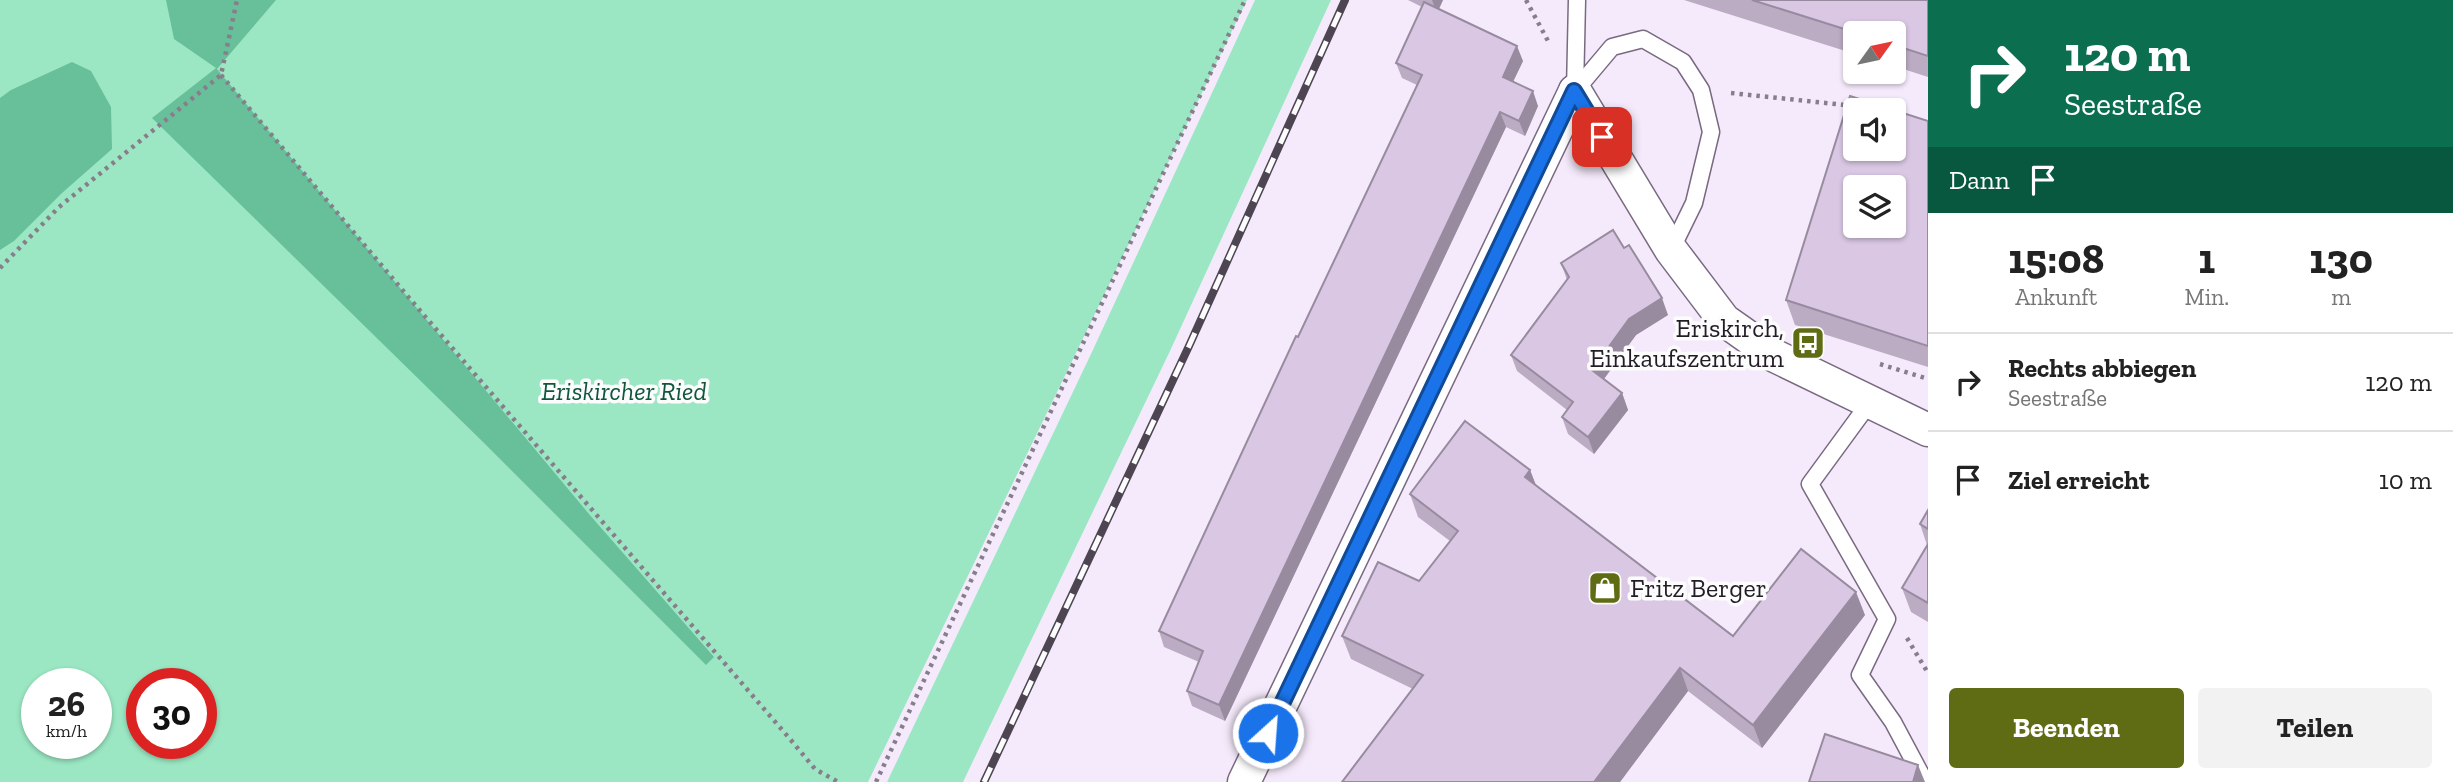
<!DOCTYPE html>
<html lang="de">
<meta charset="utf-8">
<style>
:root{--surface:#fff;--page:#f2f2f2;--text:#222;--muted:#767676;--line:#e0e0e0;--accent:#606c14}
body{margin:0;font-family:"Zilla Slab",serif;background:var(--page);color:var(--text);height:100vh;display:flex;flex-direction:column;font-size:26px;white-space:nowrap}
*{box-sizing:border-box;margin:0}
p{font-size:23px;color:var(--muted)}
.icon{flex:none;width:38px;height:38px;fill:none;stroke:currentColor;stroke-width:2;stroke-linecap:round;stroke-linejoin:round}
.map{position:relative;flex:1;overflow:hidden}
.details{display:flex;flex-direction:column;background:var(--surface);width:525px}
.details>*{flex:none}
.banner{background:#0b6e4f;color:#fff;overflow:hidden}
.needle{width:46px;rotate:57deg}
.buttons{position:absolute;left:1843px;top:21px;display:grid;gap:14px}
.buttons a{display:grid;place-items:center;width:63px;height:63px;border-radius:7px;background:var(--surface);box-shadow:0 2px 5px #0004;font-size:35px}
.speed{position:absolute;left:21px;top:668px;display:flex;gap:14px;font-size:35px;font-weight:700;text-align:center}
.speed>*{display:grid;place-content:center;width:91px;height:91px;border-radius:50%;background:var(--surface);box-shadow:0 2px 5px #0004;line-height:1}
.speed small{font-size:18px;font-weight:400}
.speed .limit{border:10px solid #d22;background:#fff;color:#111}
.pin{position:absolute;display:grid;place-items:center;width:60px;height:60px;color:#fff;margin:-30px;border-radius:14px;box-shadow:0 4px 10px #0006}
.me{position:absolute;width:77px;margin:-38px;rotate:26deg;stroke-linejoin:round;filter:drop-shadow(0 0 5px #0008)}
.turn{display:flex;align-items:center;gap:24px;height:147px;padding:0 21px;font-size:32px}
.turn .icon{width:91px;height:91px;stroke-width:2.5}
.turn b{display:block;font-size:49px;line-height:60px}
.then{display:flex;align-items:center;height:66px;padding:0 21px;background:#0003;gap:14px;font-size:26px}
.eta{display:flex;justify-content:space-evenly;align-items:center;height:119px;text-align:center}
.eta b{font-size:42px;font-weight:700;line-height:49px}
.primary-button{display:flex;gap:14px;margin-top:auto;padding:14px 21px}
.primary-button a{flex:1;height:80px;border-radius:7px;background:var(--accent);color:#fff;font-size:28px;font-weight:700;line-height:80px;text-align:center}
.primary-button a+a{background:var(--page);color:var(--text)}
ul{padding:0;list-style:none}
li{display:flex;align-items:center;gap:21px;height:98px;padding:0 21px;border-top:2px solid var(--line)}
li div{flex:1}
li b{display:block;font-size:26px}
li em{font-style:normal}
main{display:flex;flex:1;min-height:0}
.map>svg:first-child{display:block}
.green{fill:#9be7c3;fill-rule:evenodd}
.forest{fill:#67c099}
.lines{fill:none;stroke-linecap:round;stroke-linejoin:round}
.service-casing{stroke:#796981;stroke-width:19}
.minor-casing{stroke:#796981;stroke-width:35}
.path{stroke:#877e8c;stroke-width:4.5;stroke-dasharray:3.5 5;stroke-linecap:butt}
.service{stroke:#fff;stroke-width:16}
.minor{stroke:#fff;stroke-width:32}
.rail-casing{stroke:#4d4551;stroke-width:8}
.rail{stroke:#fcfcfc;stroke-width:5;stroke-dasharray:16;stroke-linecap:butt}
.wall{fill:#bbabc3}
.shaded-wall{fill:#988b9f}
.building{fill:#d9c7e3;stroke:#988b9f;stroke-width:2;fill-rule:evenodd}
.route-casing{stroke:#114b97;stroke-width:18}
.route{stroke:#1a73e8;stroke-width:12}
.labels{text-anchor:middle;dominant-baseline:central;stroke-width:7;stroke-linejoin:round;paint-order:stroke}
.poi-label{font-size:26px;fill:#231c27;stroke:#fcfcfc;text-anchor:end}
.park-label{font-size:26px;font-style:italic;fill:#0e563c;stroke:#fcfcfc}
</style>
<main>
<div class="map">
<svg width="1928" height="782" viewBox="0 0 1928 782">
<rect width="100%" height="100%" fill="#f5eafb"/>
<g class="green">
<path d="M0,0H1247L868,782H0ZM37,684H96V744H37ZM142,684H201V744H142Z"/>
<polygon points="1255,0 1331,0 1170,351 963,782 887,782 1091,354"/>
</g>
<g class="forest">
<polygon points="166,0 276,0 217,69 589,514 714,657 706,665 482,441 152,118 216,68 174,39"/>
<polygon points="72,62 91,71 111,107 112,149 62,193 14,241 0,250 0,98 11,90"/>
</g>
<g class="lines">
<defs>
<g id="service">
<polyline points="1575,91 1612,47 1643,39 1683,62 1701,90 1711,132 1694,203 1671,250"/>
<polyline points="1575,91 1577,0"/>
<polyline points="1870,402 1810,484 1887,619 1860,675 1893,722 1925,782"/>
</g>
<g id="minor">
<polyline points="1575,91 1671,250 1724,320 1775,356 1928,430"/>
<polyline points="1244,782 1575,91"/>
</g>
</defs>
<use href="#service" class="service-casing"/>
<use href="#minor" class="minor-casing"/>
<g class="path">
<polyline points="1526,0 1548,41"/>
<polyline points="221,75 410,299 790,739 815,769 838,782"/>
<polyline points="1731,93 1845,105 1861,110"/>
<polyline points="0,268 59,207 221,75 237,0"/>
<polyline points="1880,364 1928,379"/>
<polyline points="1907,638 1928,673"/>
<polyline points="876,782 1245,0"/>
</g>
<use href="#service" class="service"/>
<use href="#minor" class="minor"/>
<defs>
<polyline id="rail" points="984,782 1189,346 1345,0"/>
</defs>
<use href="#rail" class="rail-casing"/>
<use href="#rail" class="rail"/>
</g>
<g class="wall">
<polygon points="1408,0 1443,0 1439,9 1523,61 1513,82 1538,106 1525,136 1506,127 1225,721 1192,706 1187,691 1199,662 1164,647 1159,631 1417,85 1402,78 1396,63 1422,7"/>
<polygon points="1684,0 1928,0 1928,77 1894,66 1894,33 1855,33 1855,54"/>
<polygon points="1928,121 1928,367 1795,325 1786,300"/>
<polygon points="1624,248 1668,315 1636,335 1604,379 1622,393 1628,410 1594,454 1568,434 1562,417 1567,410 1517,371 1511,355 1567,280 1561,263"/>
<polygon points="1530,470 1536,486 1733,636 1865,615 1762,748 1688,691 1620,782 1342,782 1413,689 1351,659 1342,636 1419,581 1450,541 1418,517 1410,494"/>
<polygon points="1928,510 1928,622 1911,612 1902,588 1927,545 1920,524"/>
</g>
<g class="shaded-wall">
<polygon points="1432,0 1443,0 1437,13"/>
<polygon points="1517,46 1523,61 1508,92 1503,77"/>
<polygon points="1533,91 1538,106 1525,136 1519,121"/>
<polygon points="1500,112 1506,127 1225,721 1219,705"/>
<polygon points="1662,298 1668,315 1636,335 1598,387 1592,370 1629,319"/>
<polygon points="1622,393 1628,410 1594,454 1588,437"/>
<polygon points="1530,470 1539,493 1525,477"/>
<polygon points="1856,592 1865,615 1762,748 1753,725"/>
<polygon points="1680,668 1688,691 1620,782 1594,782"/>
<polygon points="1918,765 1925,782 1913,782"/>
</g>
<g class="building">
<polygon points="1752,0 1928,0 1928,56 1894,45 1894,33 1857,33"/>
<polygon points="1424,2 1517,46 1503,77 1533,91 1519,121 1500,112 1219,705 1187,691 1203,651 1159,631 1296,336 1298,337 1422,75 1396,63"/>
<path d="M1850,96L1928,121V346L1786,300ZM1855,110H1894V149H1855ZM1855,187H1894V226H1855Z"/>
<polygon points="1613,230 1624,248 1629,245 1662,298 1629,319 1592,370 1622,393 1588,437 1562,417 1573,402 1511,355 1569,277 1561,263"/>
<polygon points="1465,421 1530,470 1525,477 1733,636 1801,549 1856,592 1753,725 1680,668 1594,782 1342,782 1423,675 1342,636 1378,562 1419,581 1458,531 1410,494"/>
<polygon points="1928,510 1928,529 1920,524"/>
<polygon points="1928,544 1928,603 1902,588"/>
<polygon points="1825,734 1918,765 1913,782 1809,782"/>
</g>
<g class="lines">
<defs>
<polyline id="route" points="1268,733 1574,91 1602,137"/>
</defs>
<use href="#route" class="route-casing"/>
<use href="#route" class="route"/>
</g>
<defs>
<symbol id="bus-square" viewBox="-11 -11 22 22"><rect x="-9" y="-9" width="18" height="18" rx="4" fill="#606c14" stroke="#fcfcfc"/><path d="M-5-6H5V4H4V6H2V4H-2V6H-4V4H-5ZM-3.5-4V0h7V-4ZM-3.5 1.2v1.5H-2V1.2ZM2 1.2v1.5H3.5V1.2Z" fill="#fff"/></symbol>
<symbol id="shop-square" viewBox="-11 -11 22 22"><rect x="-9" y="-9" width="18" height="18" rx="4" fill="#606c14" stroke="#fcfcfc"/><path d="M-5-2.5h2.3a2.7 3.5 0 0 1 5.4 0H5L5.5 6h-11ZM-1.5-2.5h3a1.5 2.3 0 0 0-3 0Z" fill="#fff"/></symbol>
</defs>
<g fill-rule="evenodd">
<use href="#bus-square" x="1789" y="324" width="38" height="38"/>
<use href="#shop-square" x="1586" y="569" width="38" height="38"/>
</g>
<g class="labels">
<g class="poi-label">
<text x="1784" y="328">Eriskirch,<tspan x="1784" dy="30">Einkaufszentrum</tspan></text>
<text x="1630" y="588" text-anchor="start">Fritz Berger</text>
</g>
<g class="park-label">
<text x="624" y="391">Eriskircher Ried</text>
</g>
</g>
</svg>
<div class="buttons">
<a><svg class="needle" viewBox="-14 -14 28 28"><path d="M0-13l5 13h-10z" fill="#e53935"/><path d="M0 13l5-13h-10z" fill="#767676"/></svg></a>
<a><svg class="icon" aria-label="sound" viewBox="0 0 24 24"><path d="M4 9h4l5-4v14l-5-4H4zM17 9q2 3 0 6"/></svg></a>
<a><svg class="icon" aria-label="layers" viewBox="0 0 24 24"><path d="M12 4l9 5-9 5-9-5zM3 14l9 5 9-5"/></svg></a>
</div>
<div class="speed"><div>26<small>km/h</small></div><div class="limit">30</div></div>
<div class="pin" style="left:1602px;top:137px;background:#d93025"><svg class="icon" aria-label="arrive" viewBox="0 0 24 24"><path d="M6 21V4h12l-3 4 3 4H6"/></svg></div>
<svg class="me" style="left:1268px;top:733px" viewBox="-20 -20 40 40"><circle r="17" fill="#1a73e8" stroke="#fff" stroke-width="3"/><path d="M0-11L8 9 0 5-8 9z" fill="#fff"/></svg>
</div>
<section class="details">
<div class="banner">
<div class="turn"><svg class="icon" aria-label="right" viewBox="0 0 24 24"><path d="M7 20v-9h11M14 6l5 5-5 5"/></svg><div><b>120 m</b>Seestraße</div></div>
<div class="then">Dann<svg class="icon" aria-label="arrive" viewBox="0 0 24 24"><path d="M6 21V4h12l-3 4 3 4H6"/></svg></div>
</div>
<div class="eta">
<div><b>15:08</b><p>Ankunft</p></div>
<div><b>1</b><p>Min.</p></div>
<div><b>130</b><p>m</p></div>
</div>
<ul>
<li><svg class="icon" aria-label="right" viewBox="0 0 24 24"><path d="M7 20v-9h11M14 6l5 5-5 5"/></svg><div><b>Rechts abbiegen</b><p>Seestraße</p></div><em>120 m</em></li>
<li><svg class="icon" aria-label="arrive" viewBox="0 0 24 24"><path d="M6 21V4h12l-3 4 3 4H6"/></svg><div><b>Ziel erreicht</b></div><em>10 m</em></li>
</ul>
<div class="primary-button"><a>Beenden</a><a>Teilen</a></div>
</section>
</main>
